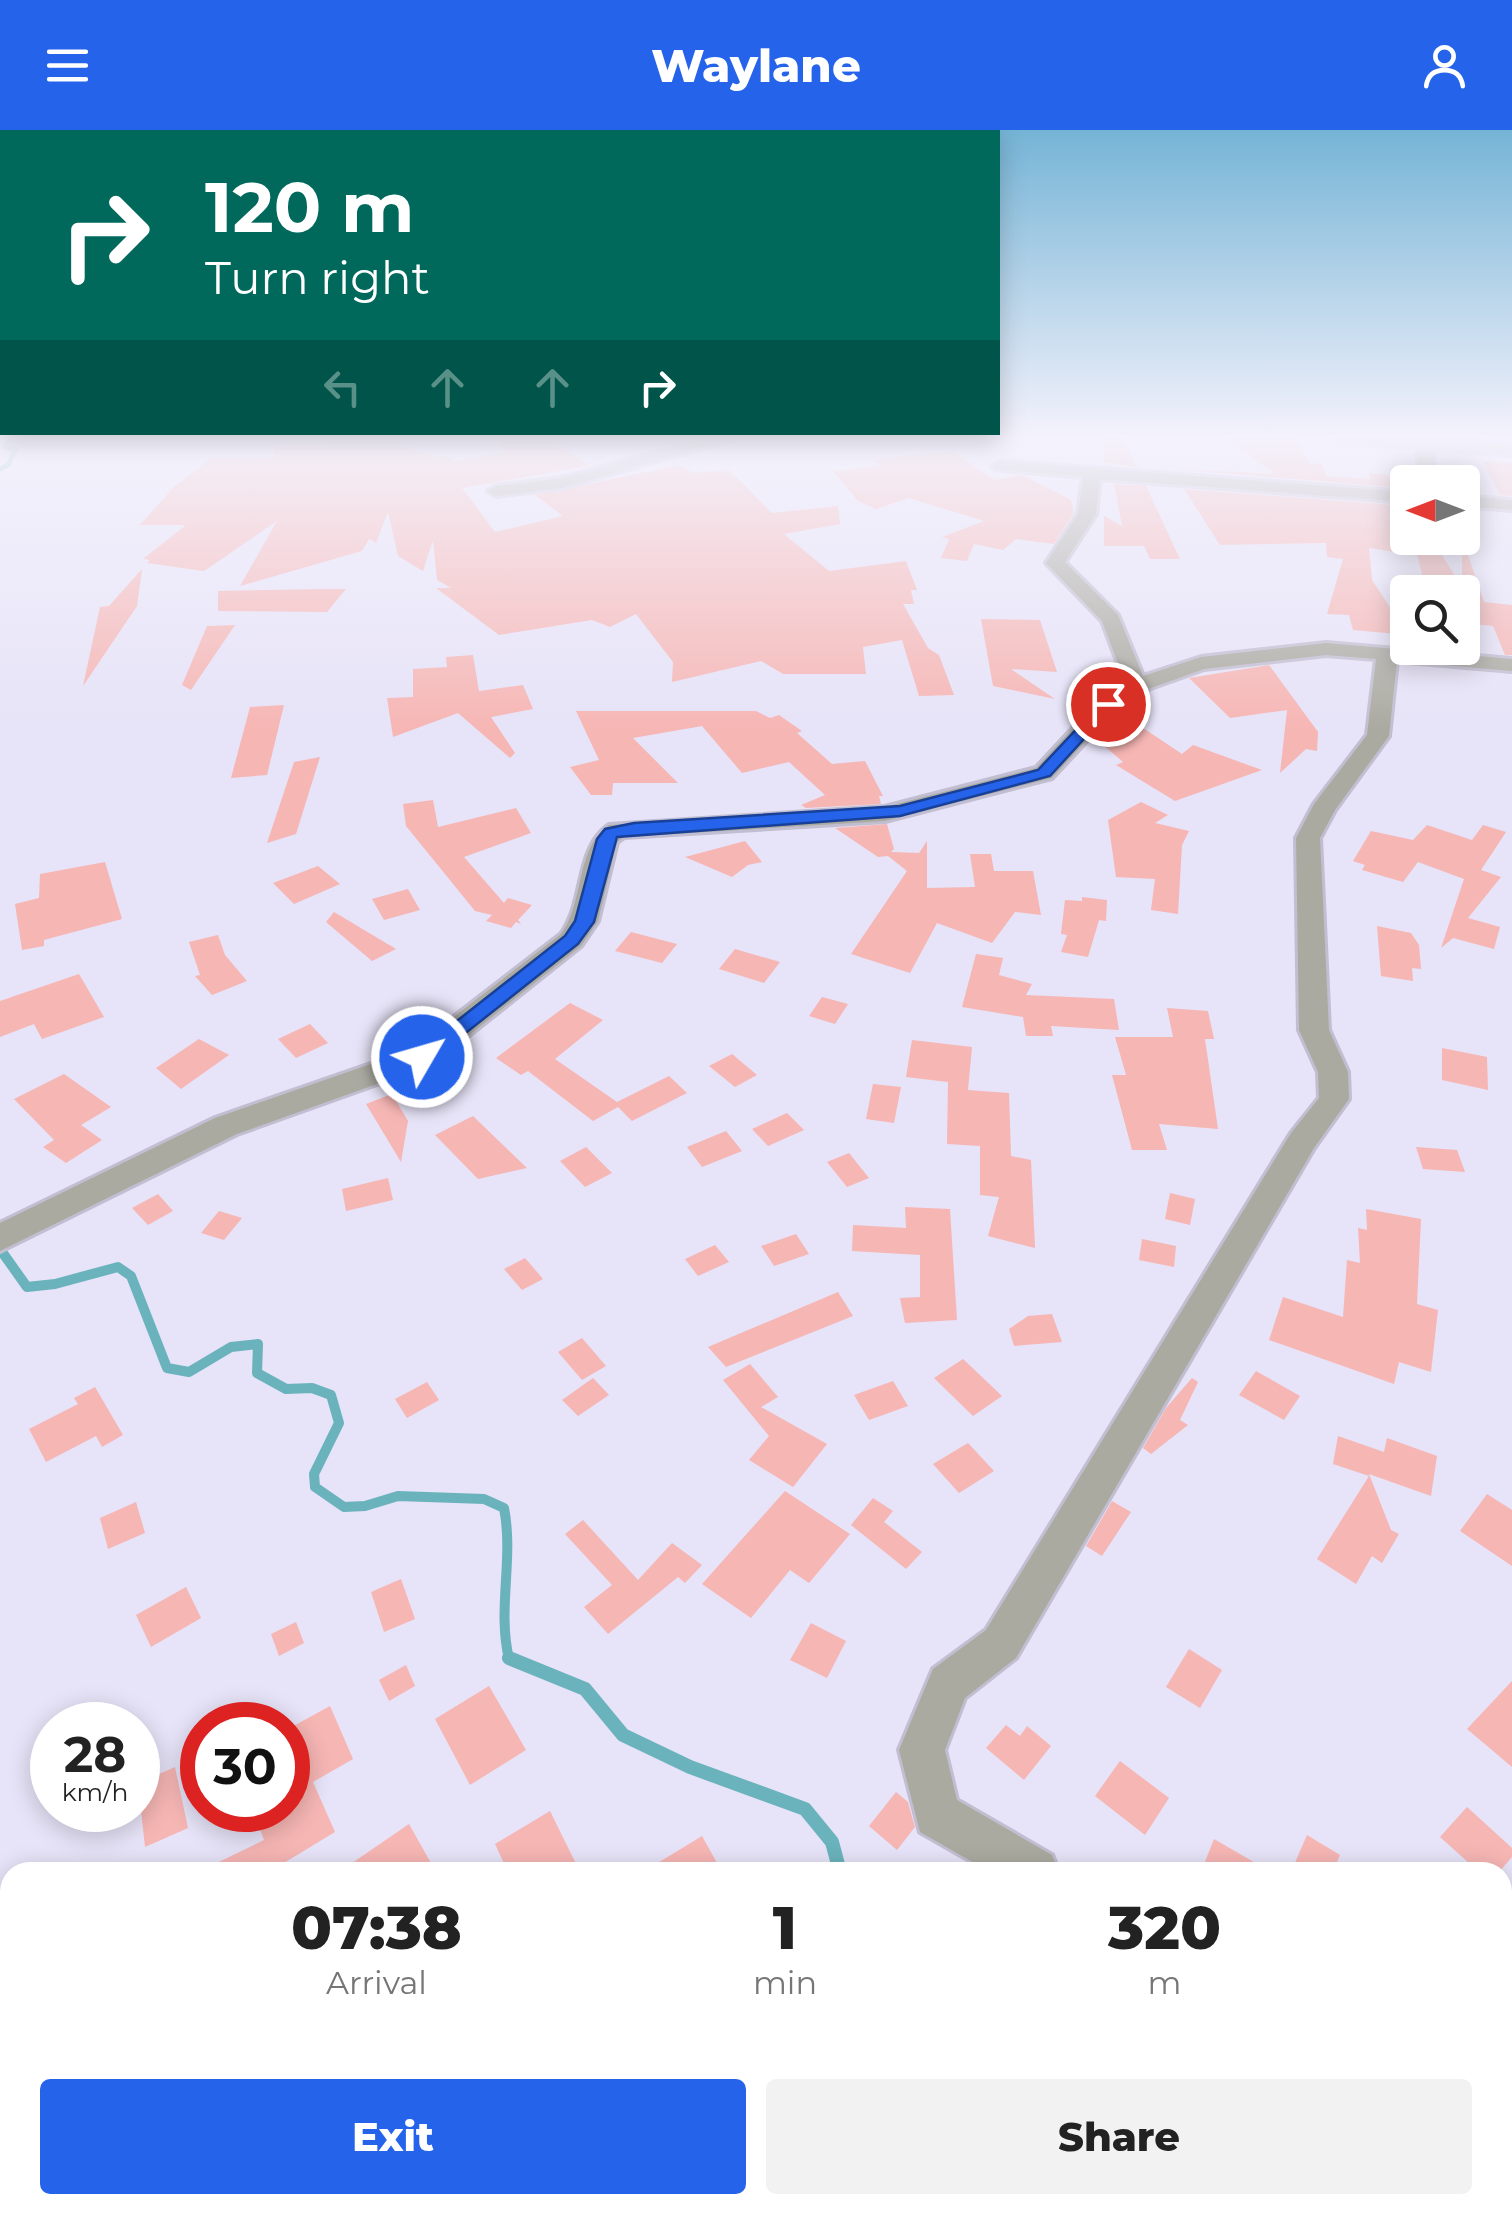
<!DOCTYPE html>
<style>
:root{--surface:#fff;--page:#f2f2f2;--text:#222;--muted:#767676;--accent:#2563eb}
body{margin:0;font-family:Montserrat,sans-serif;background:var(--page);color:var(--text);height:100vh;display:flex;flex-direction:column;font-size:38px;white-space:nowrap}
*{box-sizing:border-box;margin:0}
p{font-size:32px;color:var(--muted)}
.icon{flex:none;width:55px;height:55px;fill:none;stroke:currentColor;stroke-width:2;stroke-linecap:round;stroke-linejoin:round}
.map{position:relative;flex:1;overflow:hidden}
.panel{position:absolute;left:0px;top:1732px;width:1512px;height:352px;display:flex;flex-direction:column;background:var(--surface);border-radius:30px 30px 0 0;box-shadow:0 5px 25px #0003}
.panel>*{flex:none}
.hud{position:absolute;left:0px;top:0px;width:1000px;height:305px;box-shadow:0 5px 25px #0003;background:#00695c;color:#fff;overflow:hidden}
.needle{width:65px;rotate:270deg}
.fabs{position:absolute;left:1390px;top:335px;display:grid;gap:20px}
.fabs a{display:grid;place-items:center;width:90px;height:90px;border-radius:10px;background:var(--surface);box-shadow:0 5px 25px #0003;font-size:50px}
.speed{position:absolute;left:30px;top:1572px;display:flex;gap:20px;font-size:50px;font-weight:700;text-align:center}
.speed>*{display:grid;place-content:center;width:130px;height:130px;border-radius:50%;background:var(--surface);box-shadow:0 5px 25px #0003;line-height:1}
.speed small{font-size:25px;font-weight:400}
.speed .limit{border:15px solid #d22;background:#fff;color:#111}
.pin{position:absolute;display:grid;place-items:center;width:85px;height:85px;color:#fff;margin:-42px;border:5px solid #fff;border-radius:50%;box-shadow:0 2px 10px #0007}
.me{position:absolute;width:110px;margin:-55px;rotate:52deg;stroke-linejoin:round;filter:drop-shadow(0 0 8px #0008)}
.turn{display:flex;align-items:center;gap:35px;height:210px;padding:0 40px;font-size:45px}
.turn .icon{width:130px;height:130px;stroke-width:2.5}
.turn b{display:block;font-size:70px;line-height:85px}
.lanes{display:flex;align-items:center;height:95px;padding:0 40px;background:#0003;justify-content:center;gap:50px;direction:ltr}
.lanes .off{opacity:.35}
.eta{display:flex;justify-content:space-evenly;align-items:center;height:170px;text-align:center}
.eta b{font-size:60px;font-weight:800;line-height:70px}
.cta{display:flex;gap:20px;margin-top:auto;padding:20px 40px}
.cta a{flex:1;height:115px;border-radius:10px;background:var(--accent);color:#fff;font-size:40px;font-weight:800;line-height:115px;text-align:center}
.cta a+a{background:var(--page);color:var(--text)}
header{display:flex;justify-content:space-between;align-items:center;height:130px;padding:0 40px;background:var(--accent);color:#fff;font-size:45px;font-weight:800}
.map>svg:first-child{display:block}
.lines{fill:none;stroke-linecap:round;stroke-linejoin:round}
.stream-far2{stroke:#6ab3bc;stroke-width:5}
.stream-far1{stroke:#6ab3bc;stroke-width:10}
.stream{stroke:#6ab3bc;stroke-width:14}
.building{fill:#f6b6b4}
.street-casing{stroke:#c2bed1;stroke-width:6}
.street{fill:#abaaa1;fill-rule:evenodd}
.route{fill:#2563eb;stroke:#184099;stroke-width:2.5}
</style>
<header><svg class="icon" aria-label="menu" viewBox="0 0 24 24"><path d="M4 6h16M4 12h16M4 18h16"/></svg>Waylane<svg class="icon" aria-label="person" viewBox="0 0 24 24"><circle cx="12" cy="8" r="4"/><path d="M4 21q1-7 8-7t8 7"/></svg></header>
<div class="map">
<svg width="1512" height="2084" viewBox="0 0 1512 2084">
<rect width="100%" height="100%" fill="#e7e3f8"/>
<g class="lines">
<polyline class="stream-far2" points="0,339 8,335 15,320 4,317 11,308"/>
<path class="stream-far1" d="M0,1119L27,1157L55,1154L118,1137L131,1146L167,1238L189,1242L231,1217L258,1214L257,1243L286,1259L312,1258L331,1265L339,1293L314,1344L315,1357L344,1377L365,1376L398,1366L484,1369L504,1378C514,1429 497,1479 509,1529L514,1531"/>
<g class="stream">
<polyline points="509,1528 585,1559 623,1605 690,1637 805,1679 832,1712 840,1742"/>
<polyline points="1066,2075 1073,2084"/>
</g>
</g>
<g class="building">
<polygon points="386,308 438,328 447,326 455,331 505,322 496,308 550,308 589,336 462,358 495,402 563,386 535,365 680,335 693,343 729,340 772,383 838,376 840,394 784,404 829,441 906,431 917,460 911,460 914,474 903,474 928,518 939,525 954,565 919,566 902,510 863,517 866,544 783,544 761,531 672,552 673,532 636,484 610,497 592,490 499,505 436,458 451,458 437,450 433,410 423,441 398,426 388,382 376,413 369,409 362,421 240,456 277,391 204,441 147,433 150,430 143,429 186,395 140,395 174,357 211,328 255,329 274,327 274,316"/>
<polygon points="1104,308 1123,308 1137,338 1104,332"/>
<polygon points="1226,308 1293,308 1310,333 1322,334 1326,346 1370,349 1369,343 1401,346 1403,358 1172,339 1275,344"/>
<polygon points="951,321 994,350 1022,345 1071,370 1074,383 1054,414 1016,409 1003,420 974,414 967,431 941,428 949,409 942,407 984,391 909,368 876,379 858,371 833,341 880,336 873,330"/>
<polygon points="1483,331 1512,333 1512,366 1500,365"/>
<polygon points="1114,354 1146,356 1180,429 1150,429 1144,416 1104,416 1104,386 1122,396"/>
<polygon points="1184,359 1407,376 1408,424 1369,418 1372,450 1391,479 1408,481 1408,505 1353,500 1349,485 1327,484 1343,429 1327,427 1326,413 1220,415"/>
<polygon points="1415,416 1438,419 1462,457 1462,419 1466,419 1484,472 1512,475 1512,525 1505,525 1493,496 1462,493 1462,462 1426,460"/>
<polygon points="142,439 137,476 83,556 100,477 109,476"/>
<polygon points="321,459 346,459 327,482 218,481 218,461"/>
<polygon points="981,489 1040,490 1057,542 1011,539 1055,569 993,556"/>
<polygon points="235,495 191,560 182,555 207,496"/>
<polygon points="473,525 479,561 523,555 533,579 491,587 515,623 510,628 458,583 393,607 387,568 413,567 413,539 447,537 446,527"/>
<polygon points="1269,535 1318,602 1317,621 1306,619 1280,643 1287,580 1230,588 1189,548"/>
<polygon points="284,575 267,645 231,648 250,577"/>
<polygon points="576,581 756,581 770,588 779,585 802,601 797,603 832,634 865,631 883,666 879,666 881,674 806,678 801,675 825,665 789,632 742,643 702,596 633,608 678,653 613,653 612,665 591,665 570,637 599,630"/>
<polygon points="1143,598 1182,624 1193,615 1262,640 1175,671 1116,635 1123,632 1096,609"/>
<polygon points="320,627 296,704 267,713 294,632"/>
<polygon points="433,670 438,697 516,678 531,703 464,727 504,773 508,768 532,775 518,790 521,794 516,792 511,798 486,791 492,785 475,781 406,696 403,674"/>
<polygon points="1141,672 1168,685 1155,693 1189,701 1182,715 1178,784 1151,780 1155,749 1116,747 1108,690"/>
<polygon points="887,694 894,719 891,722 919,723 927,711 927,758 975,757 970,724 991,724 994,741 1033,741 1041,785 1015,782 992,813 937,793 910,843 851,824 907,741 888,726 878,727 835,698"/>
<polygon points="1427,695 1472,710 1483,695 1506,702 1481,740 1501,747 1468,788 1500,797 1494,819 1453,808 1441,818 1464,749 1418,732 1403,752 1362,740 1365,735 1353,731 1371,701 1413,710"/>
<polygon points="745,711 762,732 748,735 732,747 685,727"/>
<polygon points="105,732 122,789 44,810 44,816 22,820 15,774 39,768 40,744"/>
<polygon points="318,736 340,754 294,774 273,753"/>
<polygon points="408,759 420,780 384,790 372,769"/>
<polygon points="1082,767 1107,770 1106,791 1099,790 1088,827 1061,822 1067,805 1061,804 1065,770 1082,771"/>
<polygon points="334,782 396,819 372,831 326,792"/>
<polygon points="1377,796 1411,803 1419,815 1421,839 1412,838 1413,851 1381,846"/>
<polygon points="631,802 677,814 662,833 615,821"/>
<polygon points="218,805 225,825 247,851 212,865 195,846 200,845 189,812"/>
<polygon points="735,819 780,832 764,853 719,839"/>
<polygon points="976,824 1003,828 999,845 1032,854 1026,865 1114,869 1119,900 1051,896 1053,906 1026,906 1023,887 962,877"/>
<polygon points="79,844 104,887 42,909 34,894 0,907 0,871"/>
<polygon points="822,867 848,874 835,894 809,886"/>
<polygon points="570,873 603,890 555,929 617,972 669,946 687,963 632,991 618,977 593,991 528,941 521,945 496,928"/>
<polygon points="1167,878 1208,881 1214,909 1205,909 1218,999 1159,994 1167,1020 1132,1020 1112,945 1126,945 1115,907 1173,907"/>
<polygon points="310,894 328,913 296,928 278,909"/>
<polygon points="199,909 229,925 181,959 156,938"/>
<polygon points="912,910 972,917 968,960 1009,963 1011,1026 1031,1030 1035,1118 988,1106 999,1067 980,1065 980,1016 947,1014 948,952 906,947"/>
<polygon points="1442,918 1487,927 1488,960 1442,950"/>
<polygon points="732,924 757,945 735,957 709,936"/>
<polygon points="64,944 111,977 81,995 102,1010 66,1033 43,1017 54,1010 14,969"/>
<polygon points="873,954 901,957 894,993 866,989"/>
<polygon points="392,964 408,991 401,1032 366,974"/>
<polygon points="787,983 804,1000 768,1016 752,999"/>
<polygon points="473,986 527,1038 478,1049 435,1005"/>
<polygon points="726,1001 742,1021 702,1037 687,1017"/>
<polygon points="586,1017 612,1043 585,1057 560,1031"/>
<polygon points="1416,1017 1457,1020 1465,1042 1423,1039"/>
<polygon points="849,1023 869,1048 847,1057 827,1032"/>
<polygon points="388,1048 393,1070 346,1081 342,1059"/>
<polygon points="1170,1063 1195,1069 1190,1095 1165,1089"/>
<polygon points="158,1064 173,1081 148,1095 132,1078"/>
<polygon points="905,1077 950,1079 957,1190 905,1193 900,1168 920,1167 920,1125 852,1121 853,1095 906,1098"/>
<polygon points="1366,1079 1421,1089 1417,1174 1438,1180 1431,1242 1399,1232 1394,1254 1269,1210 1283,1167 1343,1187 1347,1130 1360,1133 1358,1098 1367,1100"/>
<polygon points="219,1081 242,1088 224,1110 201,1103"/>
<polygon points="796,1104 809,1124 774,1136 761,1116"/>
<polygon points="1142,1109 1176,1116 1174,1137 1139,1130"/>
<polygon points="715,1115 729,1132 698,1146 685,1129"/>
<polygon points="525,1128 543,1149 522,1160 504,1139"/>
<polygon points="838,1162 853,1186 726,1237 708,1217"/>
<polygon points="1052,1184 1062,1212 1014,1216 1009,1199 1028,1186"/>
<polygon points="582,1208 606,1236 582,1250 558,1222"/>
<polygon points="963,1229 1002,1266 973,1286 934,1248"/>
<polygon points="750,1234 778,1267 761,1277 827,1314 793,1357 749,1330 769,1306 723,1250"/>
<polygon points="1256,1241 1300,1266 1284,1290 1239,1265"/>
<polygon points="593,1248 609,1265 578,1286 562,1270"/>
<polygon points="1192,1248 1198,1252 1180,1290 1188,1295 1151,1324 1143,1318 1166,1278"/>
<polygon points="893,1251 908,1276 869,1290 854,1265"/>
<polygon points="427,1252 439,1270 407,1288 395,1269"/>
<polygon points="95,1257 123,1305 102,1317 96,1306 46,1332 29,1299 78,1274 74,1268"/>
<polygon points="1338,1306 1384,1322 1387,1308 1437,1326 1431,1366 1369,1344 1391,1400 1399,1404 1382,1433 1372,1426 1356,1454 1317,1429 1369,1346 1333,1334"/>
<polygon points="968,1313 994,1341 959,1363 933,1334"/>
<polygon points="785,1361 850,1404 809,1453 790,1440 751,1488 702,1454"/>
<polygon points="1487,1364 1512,1380 1512,1436 1460,1401"/>
<polygon points="873,1368 893,1381 884,1392 922,1422 906,1439 851,1395"/>
<polygon points="1112,1371 1131,1382 1102,1426 1086,1416"/>
<polygon points="136,1372 145,1403 108,1419 100,1388"/>
<polygon points="583,1390 638,1450 672,1413 702,1435 685,1453 678,1447 608,1504 584,1477 612,1455 565,1404"/>
<polygon points="401,1449 415,1489 384,1502 371,1462"/>
<polygon points="186,1457 201,1488 151,1517 136,1485"/>
<polygon points="296,1492 304,1513 279,1526 271,1504"/>
<polygon points="811,1493 846,1511 827,1548 790,1530"/>
<polygon points="1189,1519 1222,1540 1200,1578 1166,1557"/>
<polygon points="406,1535 415,1556 389,1571 379,1550"/>
<polygon points="1512,1551 1512,1637 1467,1599"/>
<polygon points="489,1556 526,1620 470,1655 435,1589"/>
<polygon points="330,1576 353,1629 313,1652 335,1702 269,1742 198,1742 264,1710 258,1694 297,1672 288,1648 288,1599"/>
<polygon points="1006,1595 1020,1606 1027,1596 1051,1616 1024,1650 986,1618"/>
<polygon points="1120,1631 1169,1668 1145,1705 1095,1666"/>
<polygon points="175,1637 188,1698 145,1717 138,1653"/>
<polygon points="896,1662 908,1672 915,1697 897,1720 869,1696"/>
<polygon points="1467,1677 1512,1718 1512,1727 1499,1742 1479,1742 1440,1707"/>
<polygon points="550,1681 580,1742 508,1742 495,1714"/>
<polygon points="409,1694 436,1742 339,1742"/>
<polygon points="1307,1705 1340,1725 1333,1742 1291,1742"/>
<polygon points="702,1706 722,1742 643,1742"/>
<polygon points="1214,1709 1271,1742 1201,1742"/>
</g>
<g class="lines">
<defs>
<g id="street">
<polygon points="709,308 737,308 562,358 496,366 488,361 496,356 561,348"/>
<polygon points="1334,308 1430,308 1512,315 1512,325 1432,319 1438,352 1422,352 1416,318 1342,313"/>
<path d="M1000,331L1408,362V372L1100,349L1096,384L1065,432L1118,485L1143,546L1201,527L1326,513L1512,529V541L1397,531L1389,606L1335,680L1320,708L1329,900L1348,942L1349,969L1314,1018L1016,1528L965,1568L945,1620L957,1670L1052,1725L1059,1742H990L920,1702L899,1620L933,1539L986,1500L1291,1003L1319,968L1318,942L1299,900L1296,708L1314,674L1367,605L1376,529L1326,525L1204,539L1137,563L1116,579L1052,648L885,691L624,707L617,712L598,791L581,816L433,934L237,1004L0,1121V1093L215,988L411,920L561,804C585,772 575,718 609,695L885,677L1036,638L1100,569L1125,552L1102,491L1046,433L1078,384L1083,347L994,339L992,336Z"/>
<polygon points="1462,366 1512,370 1512,380 1462,376"/>
<polygon points="1502,1901 1512,1904 1512,1956 1502,1954"/>
<polygon points="752,2075 816,2075 812,2084 748,2084"/>
</g>
</defs>
<use href="#street" class="street-casing"/>
<use href="#street" class="street"/>
</g>
<linearGradient id="sky" x2="0" y2="1"><stop stop-color="#75b4d6"/><stop offset="0.51" stop-color="#f4f2fc"/><stop offset="1" stop-color="#f4f2fc" stop-opacity="0"/></linearGradient>
<rect width="1512" height="600" fill="url(#sky)"/>
<polygon class="route" points="1103,571 1116,574 1050,646 900,686 617,707 594,792 578,814 429,932 414,932 411,927 565,806 575,791 597,709 605,699 634,693 900,676 1038,640"/>
</svg>
<div class="fabs">
<a><svg class="needle" viewBox="-14 -14 28 28"><path d="M0-13l5 13h-10z" fill="#e53935"/><path d="M0 13l5-13h-10z" fill="#767676"/></svg></a>
<a><svg class="icon" aria-label="search" viewBox="0 0 24 24"><circle cx="10" cy="10" r="6"/><path d="M15 15l6 6"/></svg></a>
</div>
<div class="speed"><div>28<small>km/h</small></div><div class="limit">30</div></div>
<div class="pin" style="left:1108px;top:574px;background:#d93025"><svg class="icon" aria-label="arrive" viewBox="0 0 24 24"><path d="M6 21V4h12l-3 4 3 4H6"/></svg></div>
<svg class="me" style="left:422px;top:927px" viewBox="-20 -20 40 40"><circle r="17" fill="#2563eb" stroke="#fff" stroke-width="3"/><path d="M0-11L8 9 0 5-8 9z" fill="#fff"/></svg>
<div class="hud">
<div class="turn"><svg class="icon" aria-label="right" viewBox="0 0 24 24"><path d="M7 20v-9h11M14 6l5 5-5 5"/></svg><div><b>120 m</b>Turn right</div></div>
<div class="lanes"><svg class="icon off" aria-label="left" viewBox="0 0 24 24"><path d="M17 20v-9H6M10 6l-5 5 5 5"/></svg><svg class="icon off" aria-label="ahead" viewBox="0 0 24 24"><path d="M12 20V5M6 11l6-6 6 6"/></svg><svg class="icon off" aria-label="ahead" viewBox="0 0 24 24"><path d="M12 20V5M6 11l6-6 6 6"/></svg><svg class="icon" aria-label="right" viewBox="0 0 24 24"><path d="M7 20v-9h11M14 6l5 5-5 5"/></svg></div>
</div>
<section class="panel">
<div class="eta">
<div><b>07:38</b><p>Arrival</p></div>
<div><b>1</b><p>min</p></div>
<div><b>320</b><p>m</p></div>
</div>
<div class="cta"><a>Exit</a><a>Share</a></div>
</section>
</div>
